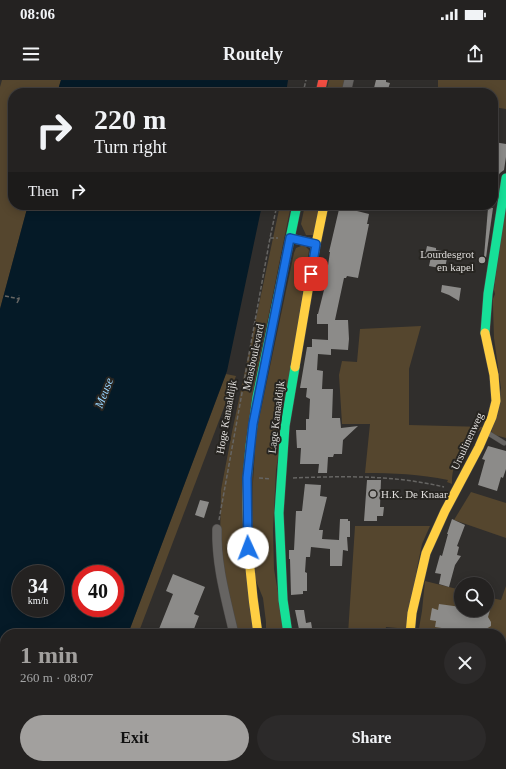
<!DOCTYPE html>
<meta charset="utf-8">
<style>
:root{--surface:#242221;--page:#2c2a2a;--text:#f1f3f6;--muted:#a3a4a5;--line:#413f3f;--accent:#a2a09e}
body{margin:0;font-family:"Times New Roman",serif;background:var(--page);color:var(--text);height:100vh;display:flex;flex-direction:column;font-size:15px;white-space:nowrap}
*{box-sizing:border-box;margin:0}
p{font-size:13px;color:var(--muted)}
.icon{flex:none;width:22px;height:22px;fill:none;stroke:currentColor;stroke-width:2;stroke-linecap:round;stroke-linejoin:round}
.map{position:relative;flex:1;overflow:hidden}
.drawer{position:absolute;left:0px;top:549px;width:506px;height:140px;display:flex;flex-direction:column;background:var(--surface);border-radius:16px 16px 0 0;box-shadow:0 2px 10px #0003,0 0 0 1px var(--line)}
.drawer>*{flex:none}
.banner{position:absolute;left:8px;top:8px;width:490px;height:122px;border-radius:16px;box-shadow:0 2px 10px #0003,0 0 0 1px var(--line);background:#242221;color:var(--text);overflow:hidden}
.controls{position:absolute;left:454px;top:497px;display:grid;gap:8px}
.controls a{display:grid;place-items:center;width:40px;height:40px;border-radius:50%;background:var(--surface);box-shadow:0 2px 10px #0003,0 0 0 1px var(--line);font-size:20px}
.speed{position:absolute;left:12px;top:485px;display:flex;gap:8px;font-size:20px;font-weight:700;text-align:center}
.speed>*{display:grid;place-content:center;width:52px;height:52px;border-radius:50%;background:var(--surface);box-shadow:0 2px 10px #0003,0 0 0 1px var(--line);line-height:1}
.speed small{font-size:10px;font-weight:400}
.speed .limit{border:6px solid #d22;background:#fff;color:#111}
.pin{position:absolute;display:grid;place-items:center;width:34px;height:34px;color:#fff;margin:-17px;border-radius:8px;box-shadow:0 2px 6px #0006}
.me{position:absolute;width:44px;margin:-22px;rotate:358deg;stroke-linejoin:round;filter:drop-shadow(0 0 3px #0008)}
.turn{display:flex;align-items:center;gap:14px;height:84px;padding:0 20px;font-size:18px}
.turn .icon{width:52px;height:52px;stroke-width:2.5}
.turn b{display:block;font-size:28px;line-height:34px}
.then{display:flex;align-items:center;height:38px;padding:0 20px;background:#0003;gap:8px;font-size:15px}
.round{display:grid;place-items:center;flex:none;width:42px;height:42px;border-radius:21px;background:var(--page)}
.head{display:flex;align-items:center;justify-content:space-between;height:68px;padding:0 20px}
h1{font-size:24px;font-weight:700;line-height:30px;color:var(--accent)}
.primary-button{display:flex;gap:8px;margin-top:auto;padding:8px 20px}
.primary-button a{flex:1;height:46px;border-radius:24px;background:var(--accent);color:#111;font-size:16px;font-weight:700;line-height:46px;text-align:center}
.primary-button a+a{background:var(--page);color:var(--text)}
.status{display:flex;justify-content:space-between;align-items:center;height:28px;padding:0 20px;background:var(--surface);direction:ltr}
.status svg{height:11px;fill:currentColor}
header{display:flex;justify-content:space-between;align-items:center;height:52px;padding:0 20px;background:var(--surface);font-size:18px;font-weight:700}
.map>svg:first-child{display:block}
.green{fill:#55462e}
.water{fill:#051a27;fill-rule:evenodd}
.building{fill:#8c8b89}
.lines{fill:none;stroke-linecap:round;stroke-linejoin:round}
.lane-casing{stroke:#4c4a48;stroke-width:5.5}
.street-casing{stroke:#4c4a48;stroke-width:10}
.fast-casing{stroke:#4c4a48;stroke-width:10}
.slow-casing{stroke:#4c4a48;stroke-width:10}
.jam-casing{stroke:#4c4a48;stroke-width:10}
.path{stroke:#666563;stroke-width:1.5;stroke-dasharray:4 2;stroke-linecap:butt}
.lane{stroke:#666462;stroke-width:4.5}
.street{stroke:#666462;stroke-width:9}
.fast{stroke:#16e098;stroke-width:9}
.slow{stroke:#ffcf43;stroke-width:9}
.jam{stroke:#f24e42;stroke-width:9}
.route-casing{stroke:#114b97;stroke-width:10}
.route{stroke:#1a73e8;stroke-width:7}
.poi-dot{fill:#a2a09e;stroke:#272521;stroke-width:1.5}
.labels{text-anchor:middle;dominant-baseline:central;stroke-width:4;stroke-linejoin:round;paint-order:stroke}
.poi-label{font-size:11px;fill:#dfdddb;stroke:#272521;text-anchor:end}
.street-label{font-size:11px;fill:#dfdddb;stroke:#272521}
.water-label{font-size:12px;font-style:italic;fill:#97d2fb;stroke:#272521}
</style>
<div class="status"><b>08:06</b><svg viewBox="0 0 49 12"><path d="M0 12V9h3v3zM5 12V6h3v6zM10 12V3h3v9zM15 12V0h3v12zM26 1h20v11H26zM47 4h2v5h-2z"/></svg></div>
<header><svg class="icon" aria-label="menu" viewBox="0 0 24 24"><path d="M4 6h16M4 12h16M4 18h16"/></svg>Routely<svg class="icon" aria-label="share" viewBox="0 0 24 24"><path d="M12 15V3M7 8l5-5 5 5M5 13v7h14v-7"/></svg></header>
<div class="map">
<svg width="506" height="689" viewBox="0 0 506 689">
<rect width="100%" height="100%" fill="#302e2c"/>
<g class="green">
<polygon points="2,0 61,0 57,13 13,13 13,125 28,125 0,229 0,7"/>
<polygon points="329,0 350,0 347,13 326,13"/>
<polygon points="438,0 506,0 506,29 493,27 493,13 438,13"/>
<polygon points="506,110 506,358 491,354 501,308 494,258 493,226 493,219 495,214 494,210"/>
<polygon points="280,125 291,125 253,312 252,554 237,554 223,490 220,460 221,410 232,352"/>
<polygon points="305,125 321,125 314,155 306,155 301,144"/>
<polygon points="301,166 305,166 309,170 276,390 273,451 274,489 285,554 266,554 266,542 263,518 254,496 252,449 253,402 256,353 294,173 296,168"/>
<path d="M421,246L409,289V345L485,347C480,350 474,354 470,358C459,371 451,388 452,404L447,402L448,400C420,394 393,393 365,393L370,344H342L339,295L342,281L357,282L360,249Z"/>
<polygon points="226,294 236,296 138,554 128,554"/>
<polygon points="471,412 506,423 506,458 454,440"/>
<polygon points="355,446 430,446 422,464 417,488 409,549 386,547 385,554 348,554"/>
<polygon points="425,501 461,510 461,530 487,530 487,517 501,520 506,506 506,621 501,620 501,554 418,554 422,531"/>
<polygon points="76,684 165,684 166,689 74,689"/>
</g>
<g class="water">
<polygon points="61,0 288,0 286,13 57,13"/>
<path d="M28,125H262L227,291L128,554H5V684H76L74,689H0V229ZM21,494H55V528H21ZM81,494H115V528H81Z"/>
<polygon points="165,684 237,684 237,689 166,689"/>
</g>
<g class="building">
<polygon points="376,0 386,0 386,2 390,3 387,12 374,8"/>
<polygon points="494,62 506,64 506,77 504,90 500,93 498,96 496,111 493,111"/>
<polygon points="340,125 354,125 353,130 369,134 367,144 369,144 358,198 347,196 346,198 344,198 335,240 348,240 349,259 348,270 331,269 331,275 318,274 317,290 323,291 322,309 333,309 332,338 340,338 341,348 358,346 343,360 342,374 334,374 333,377 328,377 327,393 318,393 319,384 300,384 301,368 297,368 296,350 306,350 306,339 309,339 310,319 306,317 307,308 300,308 307,267 312,267 312,259 328,260 328,244 317,244 317,234 318,234 325,206 330,172 329,172"/>
<polygon points="488,128 493,128 486,178 484,177"/>
<polygon points="427,166 436,168 436,170 448,172 445,189 429,186 431,177 425,175"/>
<polygon points="442,205 461,208 459,221 449,215 441,212"/>
<polygon points="488,366 506,371 506,389 503,398 501,397 497,411 478,405 485,380 482,379"/>
<polygon points="367,400 381,400 380,427 384,427 383,436 377,436 377,441 364,441"/>
<polygon points="305,404 321,405 320,416 327,417 319,450 323,450 322,459 339,460 340,439 348,439 348,441 350,441 350,457 347,457 348,471 343,470 342,486 330,486 330,469 311,467 310,477 306,477 305,492 307,493 307,511 303,511 303,514 291,515 290,479 289,479 289,470 294,470 296,431 302,431"/>
<polygon points="200,420 209,422 204,438 195,435"/>
<polygon points="452,439 465,445 457,466 459,467 457,475 461,476 455,485 449,507 439,504 441,494 435,493 440,475 442,476 448,454 447,454"/>
<polygon points="173,494 205,507 194,534 199,536 192,554 157,554 173,514 166,511"/>
<polygon points="439,524 461,527 461,530 490,530 488,537 491,542 491,546 486,549 482,549 481,554 435,547 436,541 430,540 432,528 438,530"/>
<polygon points="295,530 304,530 306,543 311,542 313,554 300,554"/>
</g>
<g class="lines">
<defs>
<polyline id="lane" points="488,353 504,363"/>
<g id="street">
<polyline points="346,13 349,0"/>
<polyline points="290,158 316,164"/>
<path d="M217,449C216,485 226,519 234,554"/>
<polyline points="501,624 506,625"/>
<polyline points="256,684 257,689"/>
<polyline points="304,684 304,689"/>
<polyline points="434,684 436,689"/>
<polyline points="391,689 392,684"/>
</g>
<g id="fast">
<polyline points="485,253 488,214 506,98"/>
<polyline points="247,400 250,366 257,317 297,125"/>
<polyline points="288,554 283,520 279,433 285,346 295,287"/>
</g>
<g id="slow">
<polyline points="295,287 316,164 324,125"/>
<path d="M247,400C246,452 250,503 258,554"/>
<polyline points="410,554 412,533 426,473 445,431 479,367 492,337 496,321 494,295 485,253"/>
<polyline points="276,684 276,689"/>
</g>
<polyline id="jam" points="320,13 323,0"/>
</defs>
<use href="#lane" class="lane-casing"/>
<use href="#street" class="street-casing"/>
<use href="#fast" class="fast-casing"/>
<use href="#slow" class="slow-casing"/>
<use href="#jam" class="jam-casing"/>
<g class="path">
<polyline points="303,13 306,0"/>
<polyline points="41,126 41,125"/>
<polyline points="270,158 278,158"/>
<polyline points="5,216 19,219 19,215"/>
<polyline points="17,223 19,219"/>
<polyline points="259,398 271,399"/>
<path d="M293,398C344,396 394,395 444,407"/>
<polyline points="219,440 270,158 277,125"/>
<polyline points="495,684 502,689"/>
</g>
<use href="#lane" class="lane"/>
<use href="#street" class="street"/>
<use href="#fast" class="fast"/>
<use href="#slow" class="slow"/>
<use href="#jam" class="jam"/>
</g>
<g class="lines">
<defs>
<polyline id="route" points="248,468 247,398 253,344 290,158 316,164 311,194"/>
</defs>
<use href="#route" class="route-casing"/>
<use href="#route" class="route"/>
</g>
<g class="poi-dot">
<circle cx="482" cy="180" r="4"/>
<circle cx="373" cy="414" r="4"/>
</g>
<g class="labels">
<g class="poi-label">
<text x="474" y="174">Lourdesgrot<tspan x="474" dy="13">en kapel</tspan></text>
<text x="381" y="414" text-anchor="start">H.K. De Knaar</text>
</g>
<g class="street-label">
<text transform="translate(253 277) rotate(-78)">Maasboulevard</text>
<text transform="translate(226 337) rotate(-80)">Hoge Kanaaldijk</text>
<text transform="translate(276 337) rotate(-83)">Lage Kanaaldijk</text>
<text transform="translate(467 361) rotate(-65)">Ursulinenweg</text>
</g>
<g class="water-label">
<text transform="translate(104 313) rotate(-69)">Meuse</text>
</g>
</g>
</svg>
<div class="controls">
<a><svg class="icon" aria-label="search" viewBox="0 0 24 24"><circle cx="10" cy="10" r="6"/><path d="M15 15l6 6"/></svg></a>
</div>
<div class="speed"><div>34<small>km/h</small></div><div class="limit">40</div></div>
<div class="pin" style="left:311px;top:194px;background:#d93025"><svg class="icon" aria-label="arrive" viewBox="0 0 24 24"><path d="M6 21V4h12l-3 4 3 4H6"/></svg></div>
<svg class="me" style="left:248px;top:468px" viewBox="-20 -20 40 40"><circle r="19" fill="#fff"/><path d="M0-13L10 11 0 6-10 11z" fill="#1a73e8"/></svg>
<div class="banner">
<div class="turn"><svg class="icon" aria-label="right" viewBox="0 0 24 24"><path d="M7 20v-9h11M14 6l5 5-5 5"/></svg><div><b>220 m</b>Turn right</div></div>
<div class="then">Then<svg class="icon" aria-label="right" viewBox="0 0 24 24"><path d="M7 20v-9h11M14 6l5 5-5 5"/></svg></div>
</div>
<section class="drawer">
<div class="head"><div><h1>1 min</h1><p>260 m · 08:07</p></div><a class="round"><svg class="icon" aria-label="close" viewBox="0 0 24 24"><path d="M6 6l12 12M18 6L6 18"/></svg></a></div>
<div class="primary-button"><a>Exit</a><a>Share</a></div>
</section>
</div>
